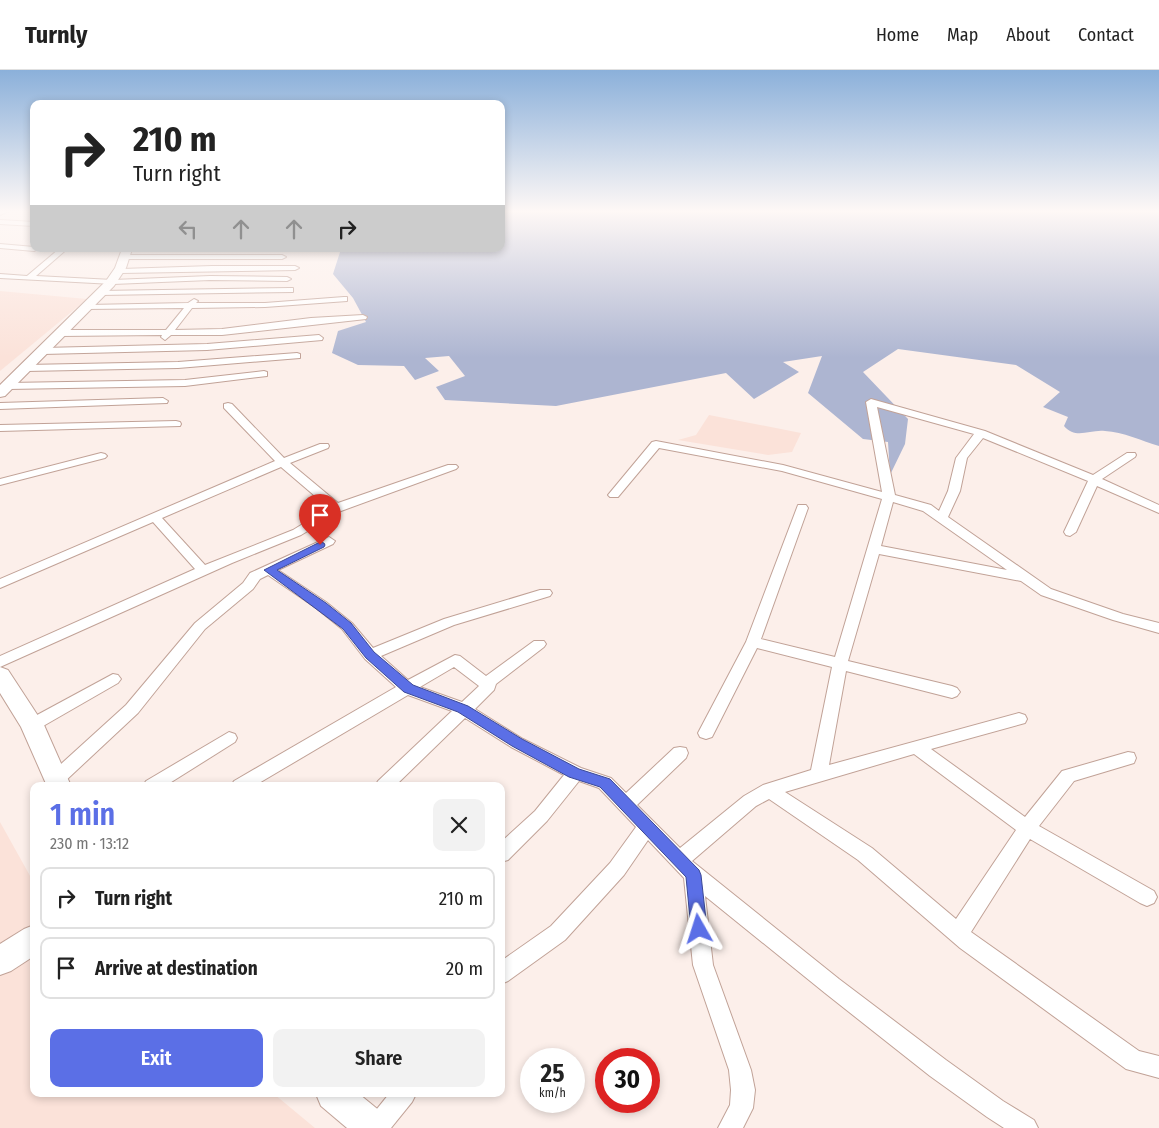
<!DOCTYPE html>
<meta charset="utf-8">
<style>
:root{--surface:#fff;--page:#f2f2f2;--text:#222;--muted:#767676;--line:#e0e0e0;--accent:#5b6fe6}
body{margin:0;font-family:"Fira Sans Condensed",sans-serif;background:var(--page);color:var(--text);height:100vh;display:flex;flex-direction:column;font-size:19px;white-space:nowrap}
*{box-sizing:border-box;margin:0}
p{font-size:16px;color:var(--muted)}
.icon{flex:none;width:28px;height:28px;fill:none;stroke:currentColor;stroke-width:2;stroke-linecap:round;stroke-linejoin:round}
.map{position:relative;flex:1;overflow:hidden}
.side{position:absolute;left:30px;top:712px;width:475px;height:315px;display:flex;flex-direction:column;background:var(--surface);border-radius:10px;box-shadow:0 2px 8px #0003}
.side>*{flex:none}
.guide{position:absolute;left:30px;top:30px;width:475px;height:152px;border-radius:10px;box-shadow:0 2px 8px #0003;background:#fff;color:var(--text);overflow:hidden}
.speed{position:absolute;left:520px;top:978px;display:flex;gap:10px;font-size:25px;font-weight:700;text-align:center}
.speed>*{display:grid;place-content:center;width:65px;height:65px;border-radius:50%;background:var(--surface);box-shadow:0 2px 8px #0003;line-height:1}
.speed small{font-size:12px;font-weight:400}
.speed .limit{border:8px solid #d22;background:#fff;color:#111}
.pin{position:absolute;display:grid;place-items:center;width:42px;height:42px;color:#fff;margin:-51px -21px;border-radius:50% 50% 50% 0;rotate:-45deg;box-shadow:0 0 5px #0007}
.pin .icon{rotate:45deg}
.me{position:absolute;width:55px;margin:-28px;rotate:354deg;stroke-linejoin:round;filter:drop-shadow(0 0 4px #0008)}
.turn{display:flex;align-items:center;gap:18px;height:105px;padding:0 20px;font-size:22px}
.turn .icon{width:65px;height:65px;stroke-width:2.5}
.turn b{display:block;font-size:35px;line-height:42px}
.lanes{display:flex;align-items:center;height:48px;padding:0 20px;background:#0003;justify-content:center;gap:25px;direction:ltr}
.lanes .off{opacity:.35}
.round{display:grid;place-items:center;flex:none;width:52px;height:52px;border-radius:10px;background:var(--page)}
.head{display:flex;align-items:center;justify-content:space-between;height:85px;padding:0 20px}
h1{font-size:30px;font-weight:600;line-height:38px;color:var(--accent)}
.button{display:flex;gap:10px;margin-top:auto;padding:10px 20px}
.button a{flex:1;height:58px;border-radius:10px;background:var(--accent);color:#fff;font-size:20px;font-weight:600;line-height:58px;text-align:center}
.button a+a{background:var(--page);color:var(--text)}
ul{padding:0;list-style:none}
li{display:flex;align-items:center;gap:15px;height:62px;margin:0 10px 8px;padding:0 10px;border:2px solid var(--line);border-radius:10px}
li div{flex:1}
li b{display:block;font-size:19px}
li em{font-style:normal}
header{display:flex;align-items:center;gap:30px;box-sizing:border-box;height:70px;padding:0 25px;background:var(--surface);border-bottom:1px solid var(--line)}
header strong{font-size:24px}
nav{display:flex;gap:28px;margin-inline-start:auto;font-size:18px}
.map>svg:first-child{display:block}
.built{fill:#fbe2d9}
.forest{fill:#adb5d1}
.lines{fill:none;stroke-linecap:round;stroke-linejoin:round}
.street-casing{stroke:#c1a297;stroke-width:2}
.secondary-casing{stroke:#c1a297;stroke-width:2}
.street{fill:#fff;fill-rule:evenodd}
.secondary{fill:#fff;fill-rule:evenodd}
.route{fill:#5b6fe6;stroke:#3b4896}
</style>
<header>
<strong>Turnly</strong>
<nav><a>Home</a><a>Map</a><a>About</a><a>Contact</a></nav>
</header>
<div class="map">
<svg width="1159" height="1058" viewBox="0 0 1159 1058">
<rect width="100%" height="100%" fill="#fcefea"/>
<g class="built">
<polygon points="0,221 87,229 0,301"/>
<polygon points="709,345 801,363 792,382 768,385 678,370 696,365"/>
<polygon points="0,752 34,813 34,1024 274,1024 315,1058 0,1058"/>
</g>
<path class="forest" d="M501,140H1159V376C1142,371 1123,362 1105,361C1090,359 1076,370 1064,356L1068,347L1043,337L1060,322L1016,295L898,279L863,302L908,349L905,374L890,405L888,372L863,369L808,323L822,286L783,292L799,302L754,329L726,303L556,336L445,330L436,317L465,306L449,286L425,288L439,301L415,310L404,296L358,295L332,283L338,261L366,252L353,228L333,204L341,179H501Z"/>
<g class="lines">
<defs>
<g id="street">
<polygon points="3,140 11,140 0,145 0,141"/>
<polygon points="0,150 34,152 34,156 0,154"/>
<polygon points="0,174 34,177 34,179 38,179 34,181 0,178"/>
<polygon points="59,179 67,179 36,206 113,210 210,206 287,207 291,209 287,211 210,210 113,214 0,208 0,204 27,206"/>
<polygon points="122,185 282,185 286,187 282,189 125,189 121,187"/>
<polygon points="212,196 295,196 299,198 295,200 121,203 117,201 121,199"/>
<polygon points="290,218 293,218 293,222 100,225 96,223 100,221"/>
<polygon points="344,227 347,227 347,231 265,237 192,238 175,260 222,259 311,248 363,245 367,247 366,249 222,265 171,265 165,270 161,267 162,265 60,266 56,263 60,260 166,260 184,238 85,239 84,237 88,235 188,233 194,229 198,231 196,233 265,233"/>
<polygon points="319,265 323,268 322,270 207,280 43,284 39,281 43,278 207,274"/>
<polygon points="297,283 300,284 300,288 178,298 26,301 21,298 26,295 178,292"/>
<polygon points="264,301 267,302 267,306 185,316 8,319 3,316 8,313 185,310"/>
<polygon points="163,328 168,331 167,333 0,339 0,333"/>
<path d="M871,329L985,361L1093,405L1127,383H1135L1136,385L1135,387L1102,409L1159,435V443L1097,416L1076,462L1070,466L1066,465L1064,462L1088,411L983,368L967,388L960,421L948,447L1051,519L1123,544L1159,553V563L1113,550L1041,525L1021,511L879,484L848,591L952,616L957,618L960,622L957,626L952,628L846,601L829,695L1019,643L1025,645L1027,649L1025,653L931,679L1025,747L1062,701L1128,682L1134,683L1136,688L1134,693L1074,711L1039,756L1154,821L1157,827L1154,833L1147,836L1140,833L1030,769L971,862L1139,981L1159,986V1008L1126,999L960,878L858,790L769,729L756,736L692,791L839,909L946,990L1003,1031L1034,1050L1038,1058H1004L987,1047L930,1006L825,923L705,826L713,895L751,1000L755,1020L753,1038L743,1058H718L730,1035L731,1020L729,1000L693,895L684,808L648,770L624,805L565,870L508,911L501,914V891L551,856L610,793L636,757L599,718L579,711L547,751L508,790L501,792V772L535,741L564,705L511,677L465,648L395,716H375L378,711L452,641L408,625L254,716H231L234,711L396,617L365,589L342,559L316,538L268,505L260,509L253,519L205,559L138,643L62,714L56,716L50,714L47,709L50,704L126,635L195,553L243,513L250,503L329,467L335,471L333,474L278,500L326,532L352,553L373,578L444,549L540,520H550L552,523L550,526L454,555L381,586L408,610L455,585L460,586L486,606L534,571H544L546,574L544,577L496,614L494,620L475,639L523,669L581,698L611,708L626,723L674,678L680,677L686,678L688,683L686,688L637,735L680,778L744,726L763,715L811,700L832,597L757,578L712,667L706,669L700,667L698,663L746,572L798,435H806L808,438L761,569L835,587L882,429L782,401L659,378L618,427H610L608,425L652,372L656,371L783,395L882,422L866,332ZM877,337L974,364L956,388L948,421L939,441L931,435L895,425ZM893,432L923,441L1007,500L881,476ZM454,597L479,616L462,632L420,617ZM914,684L1016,760L956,849L872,778L785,722Z"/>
<path d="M228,333L232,334L284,388L320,374H328L329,376L328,378L290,393L338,433L448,395H456L458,397L456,399L341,441L301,465L232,493L0,597V586L195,499L153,452L0,518V509L275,391L224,338V334ZM281,397L329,438L293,460L205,495L162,448Z"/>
<polygon points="176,351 180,352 181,354 180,356 0,361 0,355"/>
<polygon points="101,383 105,384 107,386 105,388 0,415 0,409"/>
<polygon points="113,604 118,605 121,609 118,613 38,659 32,661 26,659 24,655 26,651"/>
<polygon points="229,662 235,664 237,668 235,672 165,716 143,716 146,711"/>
<polygon points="389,1024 416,1024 412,1032 391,1058 364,1058 368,1050"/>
</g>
<g id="secondary">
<polygon points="122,179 132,179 126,198 114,216 5,326 0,327 0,315 106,211 115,198"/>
<polygon points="0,597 8,600 44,655 71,716 47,716 21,657 0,623"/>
<polygon points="34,855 34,886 11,901 0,905 0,874 24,859"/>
<polygon points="316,1024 359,1024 386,1046 391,1058 347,1058 321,1036"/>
</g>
</defs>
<use href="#street" class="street-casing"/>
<use href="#secondary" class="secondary-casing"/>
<use href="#street" class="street"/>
<use href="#secondary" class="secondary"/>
</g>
<linearGradient id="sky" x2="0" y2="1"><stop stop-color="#8bb0da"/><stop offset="0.49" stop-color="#fef8f6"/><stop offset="1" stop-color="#fef8f6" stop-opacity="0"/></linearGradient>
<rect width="1159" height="288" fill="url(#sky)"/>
<polygon class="route" points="320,472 324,473 325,475 324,477 277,500 326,533 351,553 374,582 413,615 468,636 522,669 579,699 610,709 699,800 701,805 707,859 705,864 699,866 693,864 691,859 686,807 600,717 569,707 512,676 458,642 404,622 366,588 343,559 264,500"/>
</svg>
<div class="speed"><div>25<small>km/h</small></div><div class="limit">30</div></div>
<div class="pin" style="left:320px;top:475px;background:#d93025"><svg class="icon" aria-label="arrive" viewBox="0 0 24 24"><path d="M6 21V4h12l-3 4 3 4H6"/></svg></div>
<svg class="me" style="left:699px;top:859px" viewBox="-20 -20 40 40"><path d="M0-17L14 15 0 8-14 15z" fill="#5b6fe6" stroke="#fff" stroke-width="4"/></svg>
<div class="guide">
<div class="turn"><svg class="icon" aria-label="right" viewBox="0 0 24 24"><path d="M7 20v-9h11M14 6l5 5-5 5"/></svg><div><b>210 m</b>Turn right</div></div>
<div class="lanes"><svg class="icon off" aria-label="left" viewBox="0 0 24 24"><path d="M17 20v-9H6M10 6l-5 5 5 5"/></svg><svg class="icon off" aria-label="ahead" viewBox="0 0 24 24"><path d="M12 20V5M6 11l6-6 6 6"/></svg><svg class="icon off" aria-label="ahead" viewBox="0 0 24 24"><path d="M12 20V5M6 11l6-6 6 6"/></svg><svg class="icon" aria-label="right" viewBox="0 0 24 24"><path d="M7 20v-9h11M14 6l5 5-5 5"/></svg></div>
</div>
<section class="side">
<div class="head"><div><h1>1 min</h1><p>230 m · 13:12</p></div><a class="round"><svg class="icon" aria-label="close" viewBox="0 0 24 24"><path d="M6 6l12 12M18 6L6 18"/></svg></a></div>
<ul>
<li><svg class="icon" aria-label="right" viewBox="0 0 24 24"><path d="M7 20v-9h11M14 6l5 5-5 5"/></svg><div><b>Turn right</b></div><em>210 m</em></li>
<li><svg class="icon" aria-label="arrive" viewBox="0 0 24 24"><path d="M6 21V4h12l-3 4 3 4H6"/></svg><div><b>Arrive at destination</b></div><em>20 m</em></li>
</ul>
<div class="button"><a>Exit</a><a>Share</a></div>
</section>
</div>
